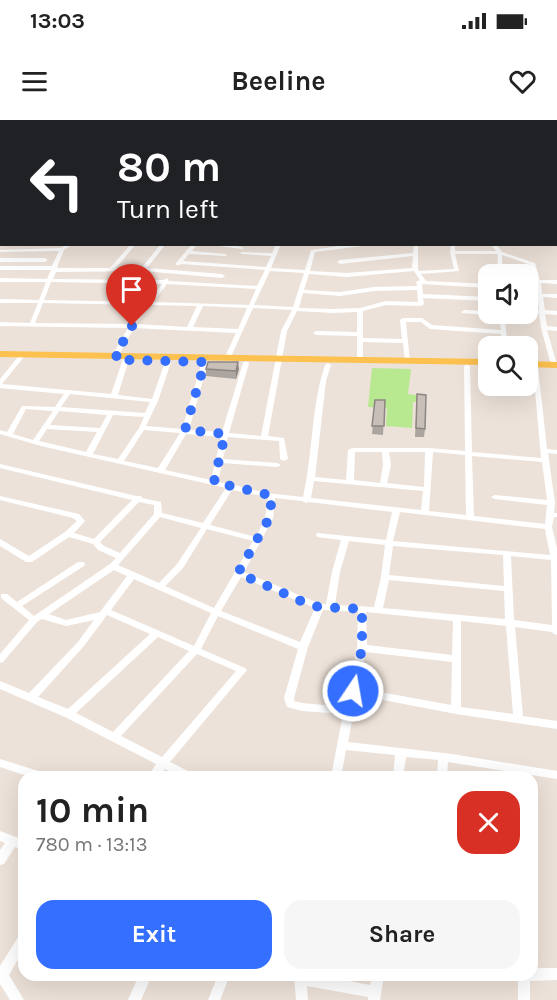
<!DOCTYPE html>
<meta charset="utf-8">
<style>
:root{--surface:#fff;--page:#f6f6f6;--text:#222;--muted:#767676;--accent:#346fff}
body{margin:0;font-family:Karla,sans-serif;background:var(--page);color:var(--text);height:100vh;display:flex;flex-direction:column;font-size:22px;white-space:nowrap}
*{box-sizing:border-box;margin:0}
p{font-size:20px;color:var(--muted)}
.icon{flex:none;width:33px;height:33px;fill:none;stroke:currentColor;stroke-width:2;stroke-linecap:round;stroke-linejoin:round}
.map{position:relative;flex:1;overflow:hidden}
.panel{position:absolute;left:18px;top:651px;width:520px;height:210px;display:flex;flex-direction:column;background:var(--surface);border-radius:18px;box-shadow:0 6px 24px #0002}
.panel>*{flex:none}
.hud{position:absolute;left:0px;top:0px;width:558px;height:126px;box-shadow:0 6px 24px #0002;background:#202124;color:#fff;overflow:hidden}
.controls{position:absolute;left:478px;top:144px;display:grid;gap:12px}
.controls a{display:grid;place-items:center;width:60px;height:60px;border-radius:12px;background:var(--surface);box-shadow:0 6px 24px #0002;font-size:30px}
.pin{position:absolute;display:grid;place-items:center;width:51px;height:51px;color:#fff;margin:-62px -26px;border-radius:50% 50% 50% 0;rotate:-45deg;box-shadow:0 0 6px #0007}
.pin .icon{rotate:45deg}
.me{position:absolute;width:66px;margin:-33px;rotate:12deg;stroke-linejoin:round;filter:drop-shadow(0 0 4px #0008)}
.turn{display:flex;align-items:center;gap:21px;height:126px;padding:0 18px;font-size:27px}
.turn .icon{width:78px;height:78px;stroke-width:2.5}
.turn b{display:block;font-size:42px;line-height:51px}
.round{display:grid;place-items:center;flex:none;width:63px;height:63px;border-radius:18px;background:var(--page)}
.headline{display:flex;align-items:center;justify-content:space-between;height:102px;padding:0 18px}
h1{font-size:36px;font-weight:700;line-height:45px}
.action{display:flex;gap:12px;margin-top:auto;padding:12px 18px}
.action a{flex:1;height:69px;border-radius:18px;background:var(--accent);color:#fff;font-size:24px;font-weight:700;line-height:69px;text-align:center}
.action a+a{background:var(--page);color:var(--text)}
.status{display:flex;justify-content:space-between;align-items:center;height:42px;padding:0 30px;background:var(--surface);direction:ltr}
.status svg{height:16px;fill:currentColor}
header{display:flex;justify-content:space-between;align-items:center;height:78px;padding:0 18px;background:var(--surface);font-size:27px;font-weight:700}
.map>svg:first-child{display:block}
.green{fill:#b8e890}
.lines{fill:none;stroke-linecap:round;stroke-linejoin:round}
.street{fill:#fff;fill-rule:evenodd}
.primary{fill:#fcc14e;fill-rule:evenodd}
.wall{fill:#aca49f}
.shaded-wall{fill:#8c8682}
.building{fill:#c8bfb9;stroke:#8c8682;stroke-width:1.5}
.route{stroke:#346fff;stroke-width:10;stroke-dasharray:0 18}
</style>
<div class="status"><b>13:03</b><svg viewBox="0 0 49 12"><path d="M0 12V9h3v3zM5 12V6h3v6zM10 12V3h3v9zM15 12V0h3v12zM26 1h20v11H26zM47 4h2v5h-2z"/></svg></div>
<header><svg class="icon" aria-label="menu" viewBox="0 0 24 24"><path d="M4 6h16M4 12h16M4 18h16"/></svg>Beeline<svg class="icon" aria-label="heart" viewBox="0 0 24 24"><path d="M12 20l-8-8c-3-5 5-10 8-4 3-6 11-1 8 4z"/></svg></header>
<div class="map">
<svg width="557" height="880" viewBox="0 0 557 880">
<rect width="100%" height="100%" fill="#ede2d9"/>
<polygon class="green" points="372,248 411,249 408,274 423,276 425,282 413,282 412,308 386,306 387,288 368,287"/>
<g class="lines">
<g class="street">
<polygon points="12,0 16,0 15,2 11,2"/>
<rect x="35" y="0" width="4" height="2"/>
<rect x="58" y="0" width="4" height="2"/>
<polygon points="321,0 325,0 324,2 320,2"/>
<polygon points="363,0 379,2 368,2"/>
<polygon points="419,0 435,2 424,2"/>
<polygon points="474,0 492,2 479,2"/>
<rect x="0" y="2" width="2" height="2"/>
<rect x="0" y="8" width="2" height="2"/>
<rect x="0" y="14" width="2" height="2"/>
<rect x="0" y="32" width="2" height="2"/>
<rect x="0" y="38" width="2" height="3"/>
<path d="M67,124H73L64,130L57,147L58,148H110L131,124H136L116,148L142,147L161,124H166L147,148L222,154L225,156L222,158L143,151L56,152L53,159L164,160L167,158L169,161L257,166L265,150L181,144L180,145H176V143L192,124H197L192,131L225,134L227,135L225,136L189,134L183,141L266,147L271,136L242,134L240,133L242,132L272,133L276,124H281L271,148L305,150L311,130L353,124H378L315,132L310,151L347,153L412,148L413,136L340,144L337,142L340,140L413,133L414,124H418V149L419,151L454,149L450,132L451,124H455V131H496L491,124H496L502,132L535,143L540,160H557V164L541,163L542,174H557V178L543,177L545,190L557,191V195L545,194L547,206L557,207V211L547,210L557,245L554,247L551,245L541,208L539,193H528V189L539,190L536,163H528V159H535L531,145L502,135V154H497L498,134H455L459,151L421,154L426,161L489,164V168L422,164L423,174L489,177V181L423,178L424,184L421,186L386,185L363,191V218L402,219L400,200L403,198H422L432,205L501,210L499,194H504L508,226H502L501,214L430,209L421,202H406L410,242H406L405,241L403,223L363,222V241L360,243L357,241V216L316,215L313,213L316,211L357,212V192L333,193L297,191L287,211L268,316L284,318L288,339L284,341L280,339L279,321L228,317L223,339L277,343L281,345L277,347L222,343L218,362L231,364L266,373L303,377C313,334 311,287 325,245L328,243L331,245L326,261L315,357L346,360L348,330L352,328H429L465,331L464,246L467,244L470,246L472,332L541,338L533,248L534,247H538L547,329L557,330V334L548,333L555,383L554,393H557V397H554L552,407L557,428V515L554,514L552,512L515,507L523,596L557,601V609L456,594L357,575L348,622L452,634L557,651V659L448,642L447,657H437L438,640L406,637L403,657H393L395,635L346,630L341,657H331L343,594L302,591L287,587L284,578L298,529L218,496L201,529L245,548L247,550L170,642L194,654L195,657H180L165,649L159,657H148L156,644L65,597L0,569V561L29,573L78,522L94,500L66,506L42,499L37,502L3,542L0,543V534L29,500L1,478V474H7L17,482L78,442H84L85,444L84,446L22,486L34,496L110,444L116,438L98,430L93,424L69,417L32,442H26L0,426V419L29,436L65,412L77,401L73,398L0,380V376L79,394L85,401L74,413L94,419L132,380L0,348V344L136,376H141L142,378L161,382L162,393L203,403L226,368L41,326L0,314V310L7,312L22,286L55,287L64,274L0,268V259L18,237L20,236L23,238L2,264L111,274L124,236L127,234L130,236L118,275L152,279L165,242L168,240L170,241L171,242L158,281L146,306L182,309L202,242L205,240L208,242L189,310L222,312L243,243L246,241L249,243L229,313L261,316L281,211L292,190L253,188L230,239L227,241L224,239L236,213L134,208L118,236L115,238L112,236L128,208L0,206V202L30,203L38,183H0V179L39,180L46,162H0V158L47,159L51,150H0V146H52L59,131L0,132V130L61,128ZM270,151L304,153L293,187L254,185ZM414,151L420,160L416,162L417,166L374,167L340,172L304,170L309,154L347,157ZM51,162L162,164L148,182L44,180ZM167,164L256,169L249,185L153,182ZM417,170L418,182L386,181L360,188L333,189L299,188L303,173L340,176L374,171ZM43,183L145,185L130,204L35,203ZM151,185L197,186L187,207L136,204ZM203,186L247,188L238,209L193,207ZM70,274L150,282L145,293L61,287ZM26,289L53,291L33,320L13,314ZM59,291L107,295L100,308L50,305ZM113,295L144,297L139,308L118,339L93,334ZM47,309L97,312L86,332L39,321ZM144,310L180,313L158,348L124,341ZM186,314L221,317L211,360L165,350ZM355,332H382L383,345L380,363L354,360ZM389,332H425L424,367L387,363L391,345ZM433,332L465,335L466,395L429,391ZM472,336L542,342L547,380L495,375L491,377L495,379L547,385L545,404L474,396ZM314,361L423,371L421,390L311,378ZM232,370L268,377L265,398L256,417L210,405ZM275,378L302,381L306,383L309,382L392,392L386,420L317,413L316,415L317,417L341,420L332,452L326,484H321L244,452L273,398ZM139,382L154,385V394L120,433L104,426L100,422ZM400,392L545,409L550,435L393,421ZM160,397L201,408L177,444L159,463L118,445ZM207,409L253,421L214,488L165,466L183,448ZM349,421L385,425L381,457L374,487L335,485L340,452ZM393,426L503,435L504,466L389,455ZM511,436L551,440L552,505L514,500ZM114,450L127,456L100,492L66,500L49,494ZM241,457L315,488L300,522L221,491ZM134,459L211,493L194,526L111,490ZM389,460L504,471L505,499L383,488ZM323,490L358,492L357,528L345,587L302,583L294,581V578L308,527ZM366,492L453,501L452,535L367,525ZM107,495L150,514L68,589L38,577L84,526ZM461,501L506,506L513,594L461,587ZM158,517L189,531L113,612L76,593ZM366,532L452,542L451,585L358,568ZM197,534L236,551L162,637L121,616Z"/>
<polygon points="202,124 223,124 242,127 244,128 242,129"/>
<polygon points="0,138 45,138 48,140 45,142 0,142"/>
<polygon points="464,190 489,191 489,194 491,194 489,195 462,193 461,192"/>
<polygon points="0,639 48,654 49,657 30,657 0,647"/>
<polygon points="0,711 24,720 24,730 15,727 4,744 0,745 0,730 5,723 0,721"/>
<polygon points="24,812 24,829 9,855 24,880 10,880 0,864 0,846 20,814"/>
<polygon points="532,848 557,848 557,860 530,861 530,880 518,880 518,859 516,855 532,855"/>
<polygon points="139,855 152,855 141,880 128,880"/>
<polygon points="218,855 230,855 220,880 208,880"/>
<polygon points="294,855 318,855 370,865 372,855 384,855 380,880 368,880 368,877 307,866 308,880 296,880"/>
</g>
<g class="primary">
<polygon points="0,231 489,239 489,245 0,237"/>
<polygon points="528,241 557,242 557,248 528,247"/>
</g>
</g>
<g class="wall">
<polygon points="206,249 239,249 236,259 206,256"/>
<polygon points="417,274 425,309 424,317 415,317"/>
<polygon points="375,280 385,280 383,315 372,314"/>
</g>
<polygon class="shaded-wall" points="238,242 239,249 236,259 236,251"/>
<g class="building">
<polygon points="208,242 238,242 236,251 206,249"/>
<polygon points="417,274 426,275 425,309 416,308"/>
<polygon points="375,280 385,280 384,306 372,306"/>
</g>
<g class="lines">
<polyline class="route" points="132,206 115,236 127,236 126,240 205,242 185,310 225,314 214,362 273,376 267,402 238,453 310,485 320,487 362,489 362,528 353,571"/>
</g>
</svg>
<div class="controls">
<a><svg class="icon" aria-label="sound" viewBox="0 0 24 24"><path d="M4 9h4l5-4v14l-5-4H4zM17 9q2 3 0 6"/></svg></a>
<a><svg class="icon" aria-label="search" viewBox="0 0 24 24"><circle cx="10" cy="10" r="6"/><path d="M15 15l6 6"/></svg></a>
</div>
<div class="pin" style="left:132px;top:206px;background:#d93025"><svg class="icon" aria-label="arrive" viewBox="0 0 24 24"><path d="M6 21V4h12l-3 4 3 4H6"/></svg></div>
<svg class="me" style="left:353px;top:571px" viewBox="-20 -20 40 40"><circle r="17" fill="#346fff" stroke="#fff" stroke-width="3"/><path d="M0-11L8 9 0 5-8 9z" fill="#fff"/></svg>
<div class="hud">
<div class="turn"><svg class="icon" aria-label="left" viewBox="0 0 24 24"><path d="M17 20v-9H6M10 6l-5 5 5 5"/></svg><div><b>80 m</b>Turn left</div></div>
</div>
<section class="panel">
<div class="headline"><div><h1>10 min</h1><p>780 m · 13:13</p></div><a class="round" style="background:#d93025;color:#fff"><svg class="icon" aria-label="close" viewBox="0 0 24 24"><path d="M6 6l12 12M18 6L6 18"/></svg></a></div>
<div class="action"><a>Exit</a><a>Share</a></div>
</section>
</div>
